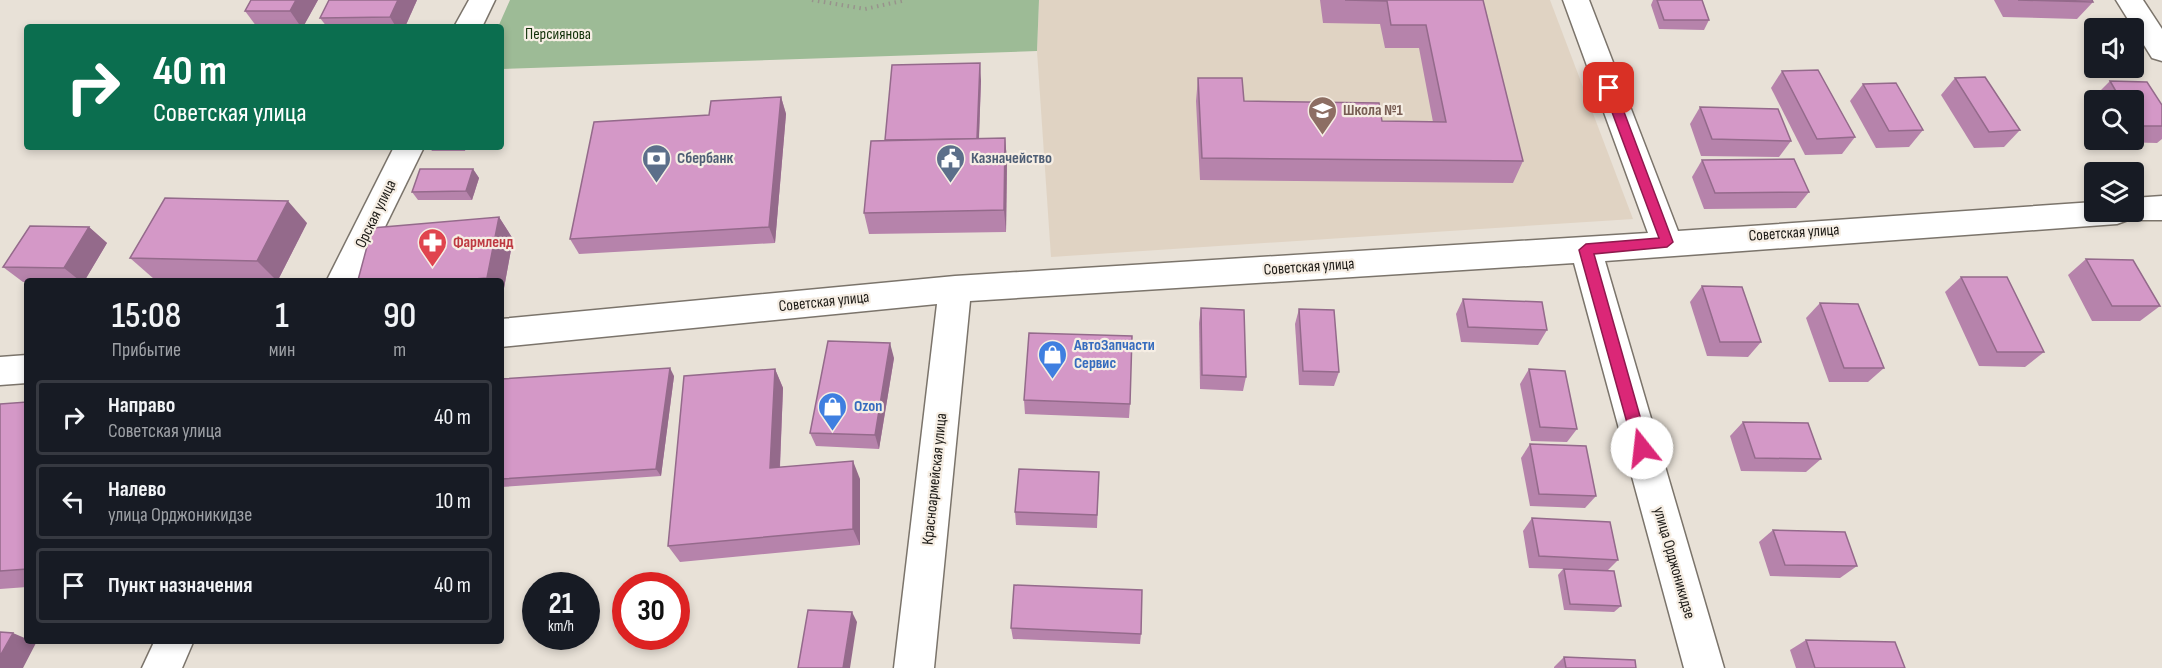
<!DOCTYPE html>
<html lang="ru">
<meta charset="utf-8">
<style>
:root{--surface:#171b24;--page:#20242c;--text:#f1f3f6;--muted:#9ea1a6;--line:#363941}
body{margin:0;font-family:"Sofia Sans Condensed",sans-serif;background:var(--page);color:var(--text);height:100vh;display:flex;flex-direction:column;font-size:22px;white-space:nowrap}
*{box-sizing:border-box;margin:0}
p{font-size:20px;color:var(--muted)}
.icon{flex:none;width:33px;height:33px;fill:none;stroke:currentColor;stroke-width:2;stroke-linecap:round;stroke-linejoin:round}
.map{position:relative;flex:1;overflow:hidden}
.panel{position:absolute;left:24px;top:278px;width:480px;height:366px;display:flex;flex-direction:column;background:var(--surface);border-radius:6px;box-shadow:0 3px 9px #0003}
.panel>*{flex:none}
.top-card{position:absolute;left:24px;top:24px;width:480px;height:126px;border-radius:6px;box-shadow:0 3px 9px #0003;background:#0b6e4f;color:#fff;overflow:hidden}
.buttons{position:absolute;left:2084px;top:18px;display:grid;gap:12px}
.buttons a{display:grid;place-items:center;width:60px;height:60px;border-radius:6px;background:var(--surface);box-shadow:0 3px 9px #0003;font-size:30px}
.speed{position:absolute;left:522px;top:572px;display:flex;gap:12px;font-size:30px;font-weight:700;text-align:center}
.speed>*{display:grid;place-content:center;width:78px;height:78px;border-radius:50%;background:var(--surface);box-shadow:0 3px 9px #0003;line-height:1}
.speed small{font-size:15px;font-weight:400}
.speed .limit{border:9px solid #d22;background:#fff;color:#111}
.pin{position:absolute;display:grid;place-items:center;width:51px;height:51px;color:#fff;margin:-26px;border-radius:12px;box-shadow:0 3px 9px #0006}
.me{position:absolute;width:66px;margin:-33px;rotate:344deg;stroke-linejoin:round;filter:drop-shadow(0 0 4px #0008)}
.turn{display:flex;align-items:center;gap:21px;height:126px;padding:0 30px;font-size:27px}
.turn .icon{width:78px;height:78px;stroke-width:2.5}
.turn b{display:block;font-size:42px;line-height:51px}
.eta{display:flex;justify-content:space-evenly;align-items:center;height:102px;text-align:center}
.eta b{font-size:36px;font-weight:600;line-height:42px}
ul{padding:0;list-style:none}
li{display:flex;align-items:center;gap:18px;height:75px;margin:0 12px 9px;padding:0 18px;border:3px solid var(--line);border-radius:6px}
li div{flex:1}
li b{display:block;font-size:22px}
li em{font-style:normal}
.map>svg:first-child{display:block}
.built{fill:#e0d3c3}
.green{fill:#9dbb96}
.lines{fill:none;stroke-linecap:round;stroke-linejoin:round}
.minor-casing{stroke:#7b746b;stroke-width:3}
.path{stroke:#98938c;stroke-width:4;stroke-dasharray:1.5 4.5;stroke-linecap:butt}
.minor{fill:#fff;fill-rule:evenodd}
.wall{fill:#b683ab}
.shaded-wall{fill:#946a8b}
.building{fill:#d498c7;stroke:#946a8b;stroke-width:1.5}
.route{fill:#db2777;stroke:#8e194d;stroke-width:1.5}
.labels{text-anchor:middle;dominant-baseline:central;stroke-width:4.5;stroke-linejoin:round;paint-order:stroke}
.park-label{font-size:16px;fill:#14330b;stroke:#f6eee4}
.education-label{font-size:16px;font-weight:bold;fill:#785e54;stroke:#f6eee4;text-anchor:start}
.service-label{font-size:16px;font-weight:bold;fill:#4e5e75;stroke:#f6eee4;text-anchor:start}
.street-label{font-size:16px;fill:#1d1b17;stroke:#f6eee4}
.health-label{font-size:16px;font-weight:bold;fill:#be3a42;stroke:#f6eee4;text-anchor:start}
.shop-label{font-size:16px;font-weight:bold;fill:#366cbe;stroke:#f6eee4;text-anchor:start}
</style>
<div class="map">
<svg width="2162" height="668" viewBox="0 0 2162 668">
<rect width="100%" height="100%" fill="#e8e1d7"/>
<polygon class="built" points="1039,0 1550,0 1633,219 1051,257 1037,51"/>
<polygon class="green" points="510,0 1039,0 1037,51 501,69 501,27 498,27"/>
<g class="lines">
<defs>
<g id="minor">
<polygon points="469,0 495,0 482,27 454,27"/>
<polygon points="1563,0 1589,0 1678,231 2094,202 2094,212 2133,212 2133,198 2162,196 2162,220 2128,220 2117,224 1605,261 1724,668 1684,668 1574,263 970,301 934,668 894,668 937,304 501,347 501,319 955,276 1648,233"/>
<polygon points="2116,0 2143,0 2162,29 2162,61 2152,58"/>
<polygon points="394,147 424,147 359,280 327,280"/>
<polygon points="27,355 27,383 0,385 0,357"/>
<polygon points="155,640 194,640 182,668 142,668"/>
</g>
</defs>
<use href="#minor" class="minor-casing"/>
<polyline class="path" points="812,0 865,9 906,0"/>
<use href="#minor" class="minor"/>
</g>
<g class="wall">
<polygon points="251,0 318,0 303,27 257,27 245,11"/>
<polygon points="417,0 405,27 327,27 320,18"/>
<polygon points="1320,0 1483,0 1523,161 1513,183 1200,180 1196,101 1198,78 1244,101 1382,121 1433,122 1419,48 1385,48 1380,24 1323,23"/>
<polygon points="1653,0 1702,0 1709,20 1704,30 1659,29 1651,5"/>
<polygon points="1994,0 2092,0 2093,2 2077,19 2003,17"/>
<polygon points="1782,71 1855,137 1842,154 1805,155 1771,88"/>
<polygon points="1955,78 2020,130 2004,147 1974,148 1941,95"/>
<polygon points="981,80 979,139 1005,138 1007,160 1006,232 869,234 864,213 885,140"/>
<polygon points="2110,81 2162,105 2162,139 2157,143 2119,142 2117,140 2133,140 2133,100 2094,100 2093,98"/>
<polygon points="1863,84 1923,130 1909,147 1876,148 1850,101"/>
<polygon points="781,97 786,114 775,243 579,254 570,239"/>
<polygon points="1700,107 1791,141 1779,157 1701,156 1690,124"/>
<polygon points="429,147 466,147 465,151 432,151"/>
<polygon points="1702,160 1809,192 1796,208 1704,209 1692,177"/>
<polygon points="473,169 479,178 472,200 418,200 412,192"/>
<polygon points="499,217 513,239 502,299 501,299 501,280 358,280"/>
<polygon points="307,223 278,280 221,280 154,279 130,258"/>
<polygon points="89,227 107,243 85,280 27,280 27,282 23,282 3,267"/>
<polygon points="2086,259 2160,306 2140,321 2092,321 2068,275"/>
<polygon points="1961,277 2044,352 2025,367 1979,366 1945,292"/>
<polygon points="1702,286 1761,342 1748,357 1707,356 1690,302"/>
<polygon points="1463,299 1547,330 1538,345 1461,342 1456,314"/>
<polygon points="1820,303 1884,368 1868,382 1829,382 1806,318"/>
<polygon points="1201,308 1246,377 1243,391 1200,389 1199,323"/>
<polygon points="1299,309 1339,372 1334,386 1299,385 1295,324"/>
<polygon points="894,358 879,449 816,446 810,433"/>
<polygon points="775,369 783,388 780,468 860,479 860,545 680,562 668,546"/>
<polygon points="1529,369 1577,429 1567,442 1531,441 1520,384"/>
<polygon points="674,376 661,476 501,487 501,379"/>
<polygon points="1024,400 1130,404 1129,418 1025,414"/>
<polygon points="27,402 27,587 0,589 0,404"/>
<polygon points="1743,422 1821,459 1806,472 1741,471 1730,436"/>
<polygon points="1530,444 1596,496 1585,508 1530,506 1521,458"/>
<polygon points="1099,472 1097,528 1016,525 1015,512"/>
<polygon points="1532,518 1618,560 1607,571 1621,606 1614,612 1564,610 1558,575 1563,569 1529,568 1523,531"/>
<polygon points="1773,530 1857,566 1840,578 1770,576 1759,542"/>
<polygon points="1011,628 1141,634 1140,644 1013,639"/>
<polygon points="1806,640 1905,668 1796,668 1790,650"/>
<polygon points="1564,657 1636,668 1554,668 1554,667"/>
</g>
<g class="shaded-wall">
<polygon points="296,0 318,0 303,27 301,27 290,11"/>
<polygon points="398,0 417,0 405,27 396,27 390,17"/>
<polygon points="980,63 981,80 978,161 977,144"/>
<polygon points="781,97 786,114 775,243 769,227"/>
<polygon points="1005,138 1007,160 1006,232 1004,210"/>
<polygon points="473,169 479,178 472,200 466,191"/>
<polygon points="288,201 307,223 278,280 276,280 257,261"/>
<polygon points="499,217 513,239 502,299 501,297 501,280 489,280 487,278"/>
<polygon points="89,227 107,243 85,280 79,280 64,268"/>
<polygon points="890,343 894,358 879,449 875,435"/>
<polygon points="670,368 674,376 661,476 656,469"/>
<polygon points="775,369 783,388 779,486 770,468"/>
<polygon points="853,461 860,479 860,545 853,529"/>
<polygon points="852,612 857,622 850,668 843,668"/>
<polygon points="13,633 27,639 27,640 30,640 36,643 23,668 0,668 0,656"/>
</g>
<g class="building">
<polygon points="251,0 296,0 290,11 245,11"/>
<polygon points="329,0 398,0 390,17 320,18"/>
<polygon points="1345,0 1483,0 1523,161 1202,158 1198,78 1242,78 1244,101 1379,103 1382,121 1446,122 1426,25 1391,25 1387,1"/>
<polygon points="1657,0 1702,0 1709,20 1664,20"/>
<polygon points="2018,0 2092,0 2093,2"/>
<polygon points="980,63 977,139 885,140 892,65"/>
<polygon points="1818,70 1855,137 1817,139 1782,71"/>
<polygon points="1985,77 2020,130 1989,132 1955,78"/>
<polygon points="2110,81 2147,82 2162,105 2162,126 2137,126 2133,120 2133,100 2121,100"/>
<polygon points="1896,83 1923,130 1889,131 1863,84"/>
<polygon points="781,97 769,227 570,239 594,122 709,115 711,101"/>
<polygon points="1700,107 1778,109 1791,141 1712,139"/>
<polygon points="1005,138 1004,210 864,213 871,141"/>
<polygon points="1794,159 1809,192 1715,193 1702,160"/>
<polygon points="420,169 473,169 466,191 412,192"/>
<polygon points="165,198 288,201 257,261 130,258"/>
<polygon points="499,217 487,278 461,280 358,280 372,228"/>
<polygon points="30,226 89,227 64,268 3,267"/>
<polygon points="2086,259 2133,260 2160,306 2112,306"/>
<polygon points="1961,277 2007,277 2044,352 1997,352"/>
<polygon points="1702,286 1742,287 1761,342 1720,342"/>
<polygon points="1463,299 1542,302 1547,330 1468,327"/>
<polygon points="1820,303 1858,304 1884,368 1844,368"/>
<polygon points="1201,308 1244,310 1246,377 1202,375"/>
<polygon points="1299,309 1334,310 1339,372 1303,371"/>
<polygon points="1029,333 1132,336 1130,404 1024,400"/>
<polygon points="828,341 890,343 875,435 810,433"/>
<polygon points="670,368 656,469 501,479 501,379"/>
<polygon points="775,369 770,468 853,461 853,529 668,546 684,376"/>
<polygon points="1529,369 1565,371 1577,429 1540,427"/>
<polygon points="27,402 27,569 0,571 0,404"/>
<polygon points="1743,422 1808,423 1821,459 1755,458"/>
<polygon points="1530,444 1586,446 1596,496 1539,494"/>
<polygon points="1019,469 1099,472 1097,515 1015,512"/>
<polygon points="1532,518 1610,522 1618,560 1539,556"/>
<polygon points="1773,530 1845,532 1857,566 1785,565"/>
<polygon points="1564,569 1614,571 1621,606 1570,604"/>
<polygon points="1014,585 1142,590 1141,634 1011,628"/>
<polygon points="808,610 852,612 843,668 798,668"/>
<polygon points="0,632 13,633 0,656"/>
<polygon points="1806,640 1895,642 1905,668 1815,668"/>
<polygon points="1564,657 1635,660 1636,668 1566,668"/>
</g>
<polygon class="route" points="1609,84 1615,88 1673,242 1667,247 1594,254 1649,448 1647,452 1642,454 1636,452 1634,448 1579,250 1586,244 1659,238 1603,88"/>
<defs>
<symbol id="school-pin" viewBox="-11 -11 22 30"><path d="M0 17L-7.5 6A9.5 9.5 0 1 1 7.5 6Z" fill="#8d6e63" stroke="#f6eee4"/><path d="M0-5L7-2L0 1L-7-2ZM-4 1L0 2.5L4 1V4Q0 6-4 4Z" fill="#fff"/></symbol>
<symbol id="bank-pin" viewBox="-11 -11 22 30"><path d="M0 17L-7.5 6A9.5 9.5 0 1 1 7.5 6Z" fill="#5c6f8a" stroke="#f6eee4"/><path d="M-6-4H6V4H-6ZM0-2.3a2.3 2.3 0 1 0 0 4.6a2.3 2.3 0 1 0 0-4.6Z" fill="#fff"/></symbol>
<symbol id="civic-pin" viewBox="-11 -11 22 30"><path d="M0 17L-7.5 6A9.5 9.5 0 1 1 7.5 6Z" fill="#5c6f8a" stroke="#f6eee4"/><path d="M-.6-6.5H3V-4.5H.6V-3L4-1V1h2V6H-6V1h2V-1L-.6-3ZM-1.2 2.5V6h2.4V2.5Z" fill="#fff"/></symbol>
<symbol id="pharmacy-pin" viewBox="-11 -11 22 30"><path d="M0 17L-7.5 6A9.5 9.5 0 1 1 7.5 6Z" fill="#e0444e" stroke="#f6eee4"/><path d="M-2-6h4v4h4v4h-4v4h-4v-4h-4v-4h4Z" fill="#fff"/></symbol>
<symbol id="shop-pin" viewBox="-11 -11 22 30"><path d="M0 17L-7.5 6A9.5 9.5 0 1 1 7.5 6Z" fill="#3f7fe0" stroke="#f6eee4"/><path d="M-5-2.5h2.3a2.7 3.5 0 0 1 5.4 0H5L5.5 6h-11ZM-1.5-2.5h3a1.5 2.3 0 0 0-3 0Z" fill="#fff"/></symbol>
</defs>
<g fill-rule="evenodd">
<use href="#school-pin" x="1306" y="94" width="33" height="45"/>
<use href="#bank-pin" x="640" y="142" width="33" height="45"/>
<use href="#civic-pin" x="934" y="142" width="33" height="45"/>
<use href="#pharmacy-pin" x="416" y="226" width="33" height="45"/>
<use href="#shop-pin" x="1036" y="338" width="33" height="45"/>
<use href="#shop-pin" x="816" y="390" width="33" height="45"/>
</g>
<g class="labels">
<g class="park-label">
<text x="558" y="34">Персиянова</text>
</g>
<g class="education-label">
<text x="1343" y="110">Школа №1</text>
</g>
<g class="service-label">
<text x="677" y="158">Сбербанк</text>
<text x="971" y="158">Казначейство</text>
</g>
<g class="street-label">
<text transform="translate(376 214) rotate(-64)">Орская улица</text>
<text transform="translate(1794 233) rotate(-4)">Советская улица</text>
<text transform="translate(1309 267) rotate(-4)">Советская улица</text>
<text transform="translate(824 302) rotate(-6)">Советская улица</text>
<text transform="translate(935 479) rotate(-84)">Красноармейская улица</text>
<text transform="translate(1674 563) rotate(74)">улица Орджоникидзе</text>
</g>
<g class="health-label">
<text x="453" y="242">Фармленд</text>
</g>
<g class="shop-label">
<text x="1074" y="345">АвтоЗапчасти<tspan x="1074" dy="18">Сервис</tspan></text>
<text x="854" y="406">Ozon</text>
</g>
</g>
</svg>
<div class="buttons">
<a><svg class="icon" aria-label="sound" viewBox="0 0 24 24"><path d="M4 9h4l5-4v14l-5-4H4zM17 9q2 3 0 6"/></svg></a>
<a><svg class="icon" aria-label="search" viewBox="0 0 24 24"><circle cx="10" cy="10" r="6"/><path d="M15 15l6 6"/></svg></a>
<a><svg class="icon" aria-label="layers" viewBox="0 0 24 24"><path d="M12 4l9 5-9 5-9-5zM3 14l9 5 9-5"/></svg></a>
</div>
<div class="speed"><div>21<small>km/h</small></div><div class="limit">30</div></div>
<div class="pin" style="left:1609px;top:88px;background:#d93025"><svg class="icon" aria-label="arrive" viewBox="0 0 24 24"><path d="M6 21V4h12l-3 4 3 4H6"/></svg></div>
<svg class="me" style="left:1642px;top:448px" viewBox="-20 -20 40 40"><circle r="19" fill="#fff"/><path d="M0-13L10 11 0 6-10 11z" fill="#db2777"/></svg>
<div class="top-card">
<div class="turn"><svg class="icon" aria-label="right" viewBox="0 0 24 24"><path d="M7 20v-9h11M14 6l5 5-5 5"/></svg><div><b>40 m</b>Советская улица</div></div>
</div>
<section class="panel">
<div class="eta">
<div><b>15:08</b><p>Прибытие</p></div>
<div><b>1</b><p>мин</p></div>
<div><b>90</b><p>m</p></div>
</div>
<ul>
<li><svg class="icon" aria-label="right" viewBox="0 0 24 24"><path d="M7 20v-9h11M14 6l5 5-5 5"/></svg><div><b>Направо</b><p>Советская улица</p></div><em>40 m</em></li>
<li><svg class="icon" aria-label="left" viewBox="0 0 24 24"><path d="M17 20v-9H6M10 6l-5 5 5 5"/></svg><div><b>Налево</b><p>улица Орджоникидзе</p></div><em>10 m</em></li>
<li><svg class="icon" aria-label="arrive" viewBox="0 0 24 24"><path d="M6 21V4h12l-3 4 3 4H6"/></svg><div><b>Пункт назначения</b></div><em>40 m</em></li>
</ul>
</section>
</div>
